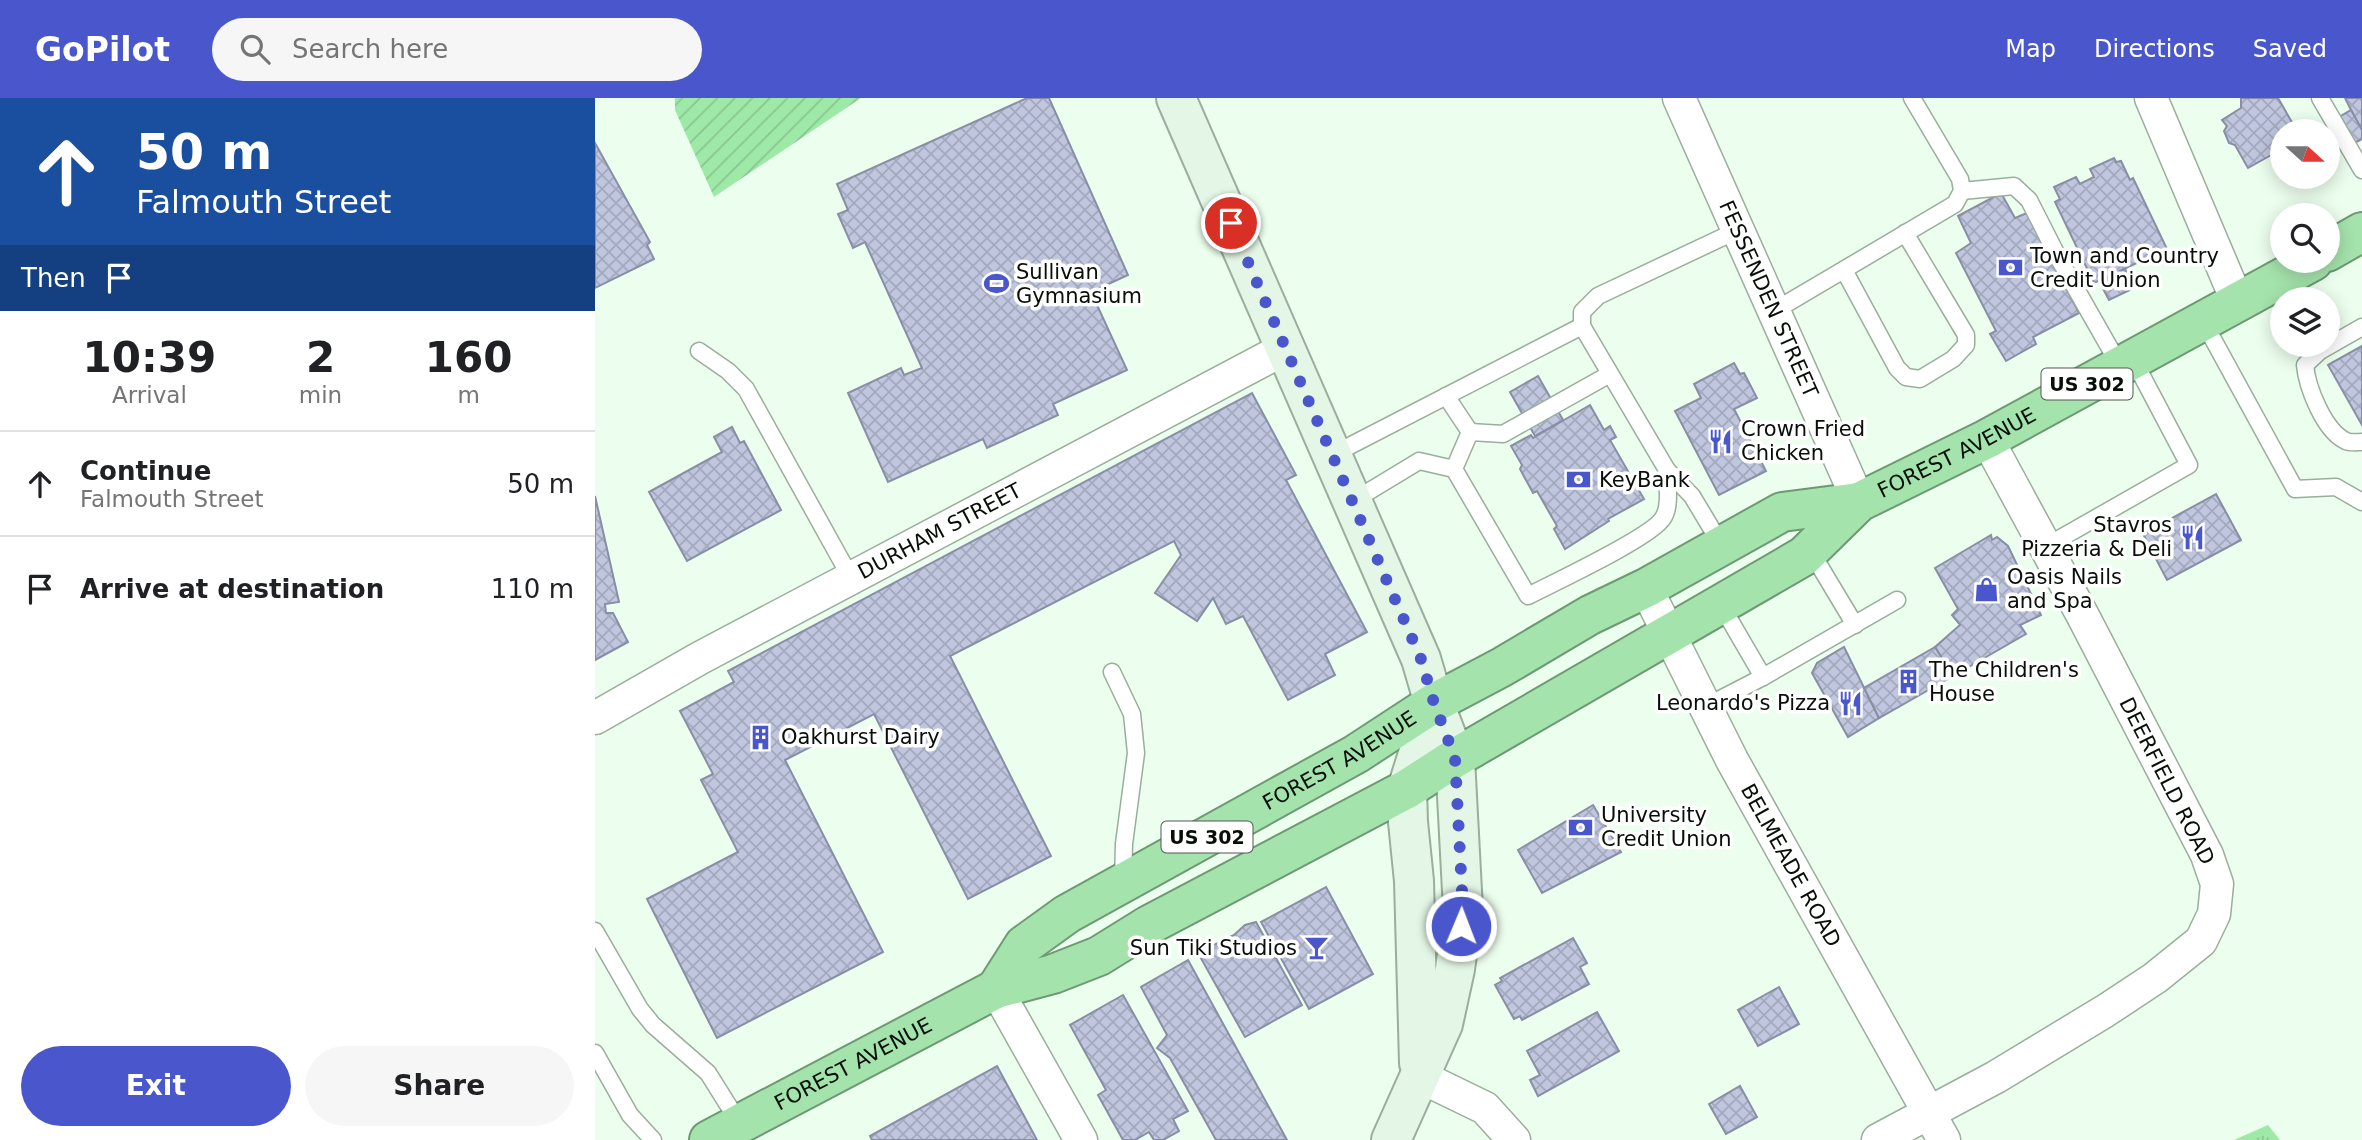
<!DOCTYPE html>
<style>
:root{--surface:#fff;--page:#f6f6f6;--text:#202124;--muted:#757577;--line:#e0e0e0;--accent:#4a57cc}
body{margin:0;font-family:"DejaVu Sans",sans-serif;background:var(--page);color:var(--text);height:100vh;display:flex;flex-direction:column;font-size:26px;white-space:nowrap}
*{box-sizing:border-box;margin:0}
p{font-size:23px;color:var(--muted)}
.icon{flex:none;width:38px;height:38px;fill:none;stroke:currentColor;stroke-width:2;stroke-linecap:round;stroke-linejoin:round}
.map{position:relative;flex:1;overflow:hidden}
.side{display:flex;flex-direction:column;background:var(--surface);width:595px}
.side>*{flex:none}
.guide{background:#1a4fa0;color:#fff;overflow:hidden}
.needle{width:46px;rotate:111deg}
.tools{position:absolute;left:1675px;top:21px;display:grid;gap:14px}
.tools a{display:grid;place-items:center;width:70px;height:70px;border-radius:50%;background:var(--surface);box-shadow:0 4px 18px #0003;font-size:35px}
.pin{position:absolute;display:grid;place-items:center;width:60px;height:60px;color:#fff;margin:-30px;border:4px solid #fff;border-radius:50%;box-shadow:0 2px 7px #0007}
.me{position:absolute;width:77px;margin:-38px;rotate:1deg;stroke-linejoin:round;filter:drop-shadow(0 0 5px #0008)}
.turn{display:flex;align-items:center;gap:24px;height:147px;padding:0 21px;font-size:32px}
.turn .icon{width:91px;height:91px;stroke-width:2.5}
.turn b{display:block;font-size:49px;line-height:60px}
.then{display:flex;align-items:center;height:66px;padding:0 21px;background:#0003;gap:14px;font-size:26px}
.eta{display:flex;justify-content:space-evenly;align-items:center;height:119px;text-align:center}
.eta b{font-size:42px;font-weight:800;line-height:49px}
.cta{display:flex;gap:14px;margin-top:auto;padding:14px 21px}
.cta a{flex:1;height:80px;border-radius:42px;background:var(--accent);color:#fff;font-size:28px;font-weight:800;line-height:80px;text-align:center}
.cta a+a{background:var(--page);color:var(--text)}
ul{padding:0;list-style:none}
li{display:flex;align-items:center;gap:21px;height:105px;padding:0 21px;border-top:2px solid var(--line)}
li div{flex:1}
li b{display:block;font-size:26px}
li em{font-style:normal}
header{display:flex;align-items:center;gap:42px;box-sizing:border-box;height:98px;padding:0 35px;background:var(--accent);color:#fff}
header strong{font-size:33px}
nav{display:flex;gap:38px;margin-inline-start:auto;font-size:24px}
.search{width:490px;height:63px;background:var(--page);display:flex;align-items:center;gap:18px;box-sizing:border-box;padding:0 24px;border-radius:38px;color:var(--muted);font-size:26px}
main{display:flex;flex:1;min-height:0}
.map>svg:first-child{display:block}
.park{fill:url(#park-tufts)}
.garden{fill:url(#garden-furrows)}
.building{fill:url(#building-cross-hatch);stroke:#888ea5;stroke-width:2}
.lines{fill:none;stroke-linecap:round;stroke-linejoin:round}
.lane-casing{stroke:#9aae9c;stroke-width:19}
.street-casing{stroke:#9aae9c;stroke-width:35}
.secondary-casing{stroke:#9aae9c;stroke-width:42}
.highway-casing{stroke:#6d9973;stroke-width:42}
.lane{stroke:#fff;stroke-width:16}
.street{stroke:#fff;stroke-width:32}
.secondary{stroke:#e4f7e6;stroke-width:38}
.highway{stroke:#a4e3ac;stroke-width:38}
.route{stroke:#4a57cc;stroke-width:12;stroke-dasharray:0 21.6}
.labels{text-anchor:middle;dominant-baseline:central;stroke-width:7;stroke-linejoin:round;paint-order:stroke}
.shield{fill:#fff;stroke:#525753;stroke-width:2}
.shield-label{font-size:19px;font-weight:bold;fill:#080f09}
.poi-label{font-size:21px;fill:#080f09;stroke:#fff;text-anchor:start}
.street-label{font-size:21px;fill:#080f09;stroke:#fff}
</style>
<header>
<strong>GoPilot</strong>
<div class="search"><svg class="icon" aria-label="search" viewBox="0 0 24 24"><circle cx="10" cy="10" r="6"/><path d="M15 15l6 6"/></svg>Search here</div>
<nav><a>Map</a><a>Directions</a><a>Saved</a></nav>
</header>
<main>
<section class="side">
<div class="guide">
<div class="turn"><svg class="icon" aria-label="ahead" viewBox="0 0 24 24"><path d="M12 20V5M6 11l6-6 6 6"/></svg><div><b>50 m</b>Falmouth Street</div></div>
<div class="then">Then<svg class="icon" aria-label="arrive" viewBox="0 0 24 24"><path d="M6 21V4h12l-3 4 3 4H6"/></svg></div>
</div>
<div class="eta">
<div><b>10:39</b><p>Arrival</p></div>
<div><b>2</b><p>min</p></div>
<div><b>160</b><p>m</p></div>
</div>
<ul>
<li><svg class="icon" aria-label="ahead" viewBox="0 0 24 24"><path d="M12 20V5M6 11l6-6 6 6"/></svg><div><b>Continue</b><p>Falmouth Street</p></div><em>50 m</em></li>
<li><svg class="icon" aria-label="arrive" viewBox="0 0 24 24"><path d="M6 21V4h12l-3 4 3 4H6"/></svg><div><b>Arrive at destination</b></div><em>110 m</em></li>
</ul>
<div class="cta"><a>Exit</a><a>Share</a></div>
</section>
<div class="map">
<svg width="1767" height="1042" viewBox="0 0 1767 1042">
<defs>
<pattern id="park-tufts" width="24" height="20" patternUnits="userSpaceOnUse" patternTransform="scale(1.75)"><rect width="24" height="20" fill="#9fe9a8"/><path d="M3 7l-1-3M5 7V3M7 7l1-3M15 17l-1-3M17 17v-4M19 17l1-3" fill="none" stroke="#87c78f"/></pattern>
<pattern id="garden-furrows" width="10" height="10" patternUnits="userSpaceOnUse" patternTransform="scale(1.75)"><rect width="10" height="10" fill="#9fe9a8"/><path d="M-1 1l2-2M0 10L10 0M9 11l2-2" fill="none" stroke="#87c78f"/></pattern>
<pattern id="building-cross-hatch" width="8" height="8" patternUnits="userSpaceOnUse" patternTransform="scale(1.75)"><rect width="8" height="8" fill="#bfc6de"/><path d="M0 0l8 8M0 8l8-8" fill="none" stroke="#a3a9bd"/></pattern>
</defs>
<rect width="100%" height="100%" fill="#ecfeee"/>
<polygon class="park" points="1673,1027 1685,1042 1639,1042"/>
<polygon class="garden" points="80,0 266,0 119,99 80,12"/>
<g class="building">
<polygon points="432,0 454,0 533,177 496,194 532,272 458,306 463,317 392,350 388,341 293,384 253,295 306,270 309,277 327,270 270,144 258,150 243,116 253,112 242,86"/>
<polygon points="1683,0 1702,33 1687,33 1687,51 1653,70 1640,47 1634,45 1629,33 1632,28 1627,22 1646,10 1646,0"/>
<polygon points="1750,0 1767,0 1767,32 1756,12"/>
<polygon points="1756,12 1767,32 1767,41 1748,51 1734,25"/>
<polygon points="0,45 55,144 52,147 59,161 0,190"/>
<polygon points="1519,60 1521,64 1526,63 1535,82 1538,80 1572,151 1499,185 1460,104 1465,101 1459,89 1481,79 1485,86 1499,79 1495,71"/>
<polygon points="1406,95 1420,120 1432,115 1484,215 1438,239 1441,246 1411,263 1395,236 1401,233 1361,155 1376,145 1363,118"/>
<polygon points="1530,171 1539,190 1514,202 1504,183"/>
<polygon points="1767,248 1767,327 1733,267"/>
<polygon points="1139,265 1145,276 1149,275 1162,300 1139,311 1171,373 1124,397 1080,313 1106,300 1099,286"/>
<polygon points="943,278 968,322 940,338 915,294"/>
<polygon points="657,295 701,377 691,382 772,534 730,556 740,577 693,602 648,518 631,526 618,500 602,523 560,495 586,457 579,443 355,558 456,758 373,801 279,616 190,662 288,854 122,940 52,801 143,754 106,682 118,676 85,613 139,584 133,573"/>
<polygon points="995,307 1009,332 1015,328 1021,339 1015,342 1049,401 1013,421 1014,423 970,451 959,431 962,428 942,393 938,395 925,371 927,367 916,348 936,337 938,340"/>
<polygon points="137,329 145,345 149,343 186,412 92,463 54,394 127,354 119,339"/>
<polygon points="1621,396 1646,442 1572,482 1548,436"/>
<polygon points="0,398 24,504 10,506 11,515 18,515 33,544 0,562"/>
<polygon points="1396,437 1397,442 1402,439 1413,448 1446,517 1425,527 1431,536 1358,578 1340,549 1365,527 1357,517 1363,511 1340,470"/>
<polygon points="1249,549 1284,620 1253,639 1217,575 1222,565"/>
<polygon points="1340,549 1358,578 1284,620 1269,590"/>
<polygon points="998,707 1026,754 947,795 923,752"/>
<polygon points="731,789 778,876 714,911 666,824"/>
<polygon points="661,824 707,907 650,939 603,855 639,837 650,827"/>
<polygon points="978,840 992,865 985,869 994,886 927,922 925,918 919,921 900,887 907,883 905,880"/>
<polygon points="593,862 692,1042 621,1042 575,960 562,950 572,937 546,889"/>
<polygon points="1184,889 1204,926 1163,948 1143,912"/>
<polygon points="528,897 593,1013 578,1021 584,1033 568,1042 559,1042 554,1034 540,1042 528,1042 503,997 511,992 475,927"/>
<polygon points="1002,914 1024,953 943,998 935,982 945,977 932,953"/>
<polygon points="402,968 442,1042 277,1042 275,1038"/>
<polygon points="1145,988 1162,1019 1131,1036 1114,1006"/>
</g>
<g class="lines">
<defs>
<g id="lane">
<polyline points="1725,0 1767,72"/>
<polyline points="1367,93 1419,88 1434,102 1464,161 1525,268"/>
<polyline points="1249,172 1302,270 1311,279 1325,281 1358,261 1371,247 1371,237 1310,135"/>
<polyline points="1179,213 1360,106 1367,93 1365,81 1317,0"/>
<polyline points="1608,223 1700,391 1741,389 1767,404"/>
<path d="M1767,229L1725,253L1710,267C1712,289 1729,333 1751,343C1755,345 1762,344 1767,344"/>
<polyline points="104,253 133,273 151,291 256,480"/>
<path d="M851,298L875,334L859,371L933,498C958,485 1057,439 1068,420C1076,408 1072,387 1072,372"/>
<polyline points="875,334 908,336 1015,276"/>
<polyline points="737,357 987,228"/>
<polyline points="758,403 824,363 859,371"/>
<polyline points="1127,448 1097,398 1072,372 987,228 987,214 1003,198 1143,132"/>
<polyline points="1450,449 1594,367 1538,261"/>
<polyline points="1215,452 1260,527"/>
<polyline points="1126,507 1168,579 1302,502"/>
<polyline points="517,574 537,616 541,655 529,746 528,783"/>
<polyline points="1110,609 1168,579"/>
<polyline points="0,833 45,911 58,927 113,975 145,1026"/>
<polyline points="0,955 35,1017 58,1042"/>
</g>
<g id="street">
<path id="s1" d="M1084,0L1264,404"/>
<polyline points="1556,0 1643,205"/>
<path id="s2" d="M1051,490L1137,662L1349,1042"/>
<path id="s3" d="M0,620L105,560L691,250"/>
<polyline points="401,891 486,1042"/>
<polyline points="824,978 890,1010 919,1042"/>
<polyline points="1283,1042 1401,979 1510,913 1560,880 1606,843 1619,816 1622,786 1612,757 1488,518 1392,341"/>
</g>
<g id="secondary">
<polyline points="581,0 826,561 839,605 860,660 868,812 860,871 848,926 796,1042"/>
<polyline points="824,965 819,783 813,724 812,691 839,605"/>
</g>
<g id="highway">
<polyline points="1732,154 1767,134"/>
<path id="s4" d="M401,891L429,847L472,816L761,656L839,605L907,569L995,517L1051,490L1187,414L1264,404"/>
<path id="s5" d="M114,1042L401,891L458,876L504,858L554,827L812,691L860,660L1209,458L1264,404L1392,341L1718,163"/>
</g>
</defs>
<use href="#lane" class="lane-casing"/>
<use href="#street" class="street-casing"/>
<use href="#secondary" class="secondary-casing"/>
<use href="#highway" class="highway-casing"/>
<use href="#lane" class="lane"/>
<use href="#street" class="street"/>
<use href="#secondary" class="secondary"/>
<use href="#highway" class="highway"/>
</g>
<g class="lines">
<polyline class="route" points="636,125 826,561 839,605 860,660 868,812 866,828"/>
</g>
<defs>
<symbol id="bank-bare" viewBox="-9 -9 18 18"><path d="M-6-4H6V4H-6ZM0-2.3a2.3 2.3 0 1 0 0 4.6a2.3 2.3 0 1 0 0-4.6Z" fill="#4a57cc" stroke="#fff" stroke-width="2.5" paint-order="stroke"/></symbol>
<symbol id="stadium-bare" viewBox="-9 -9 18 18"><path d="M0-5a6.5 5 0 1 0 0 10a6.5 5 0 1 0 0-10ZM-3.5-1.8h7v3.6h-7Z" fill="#4a57cc" stroke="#fff" stroke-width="2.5" paint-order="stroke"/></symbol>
<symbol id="restaurant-bare" viewBox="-9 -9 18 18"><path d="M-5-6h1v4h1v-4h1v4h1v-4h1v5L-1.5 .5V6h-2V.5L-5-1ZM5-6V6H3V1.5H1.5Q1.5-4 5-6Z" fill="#4a57cc" stroke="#fff" stroke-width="2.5" paint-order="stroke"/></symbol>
<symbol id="shop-bare" viewBox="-9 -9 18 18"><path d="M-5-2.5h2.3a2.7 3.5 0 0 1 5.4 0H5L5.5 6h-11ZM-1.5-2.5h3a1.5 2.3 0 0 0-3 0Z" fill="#4a57cc" stroke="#fff" stroke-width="2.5" paint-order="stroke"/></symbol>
<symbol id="building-bare" viewBox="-9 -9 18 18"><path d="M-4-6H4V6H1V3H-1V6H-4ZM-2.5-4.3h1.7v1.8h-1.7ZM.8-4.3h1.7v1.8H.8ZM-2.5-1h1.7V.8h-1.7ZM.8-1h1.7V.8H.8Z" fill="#4a57cc" stroke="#fff" stroke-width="2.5" paint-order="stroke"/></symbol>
<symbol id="bar-bare" viewBox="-9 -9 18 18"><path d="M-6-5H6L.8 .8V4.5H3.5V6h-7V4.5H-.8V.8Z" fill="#4a57cc" stroke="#fff" stroke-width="2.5" paint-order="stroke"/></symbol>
</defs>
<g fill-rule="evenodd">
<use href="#bank-bare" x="1398" y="152" width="35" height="35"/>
<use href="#stadium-bare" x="384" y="168" width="35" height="35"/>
<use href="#restaurant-bare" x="1108" y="326" width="35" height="35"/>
<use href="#bank-bare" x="966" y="364" width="35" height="35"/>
<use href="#restaurant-bare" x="1580" y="422" width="35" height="35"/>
<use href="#shop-bare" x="1374" y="474" width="35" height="35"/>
<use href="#building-bare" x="1296" y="566" width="35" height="35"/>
<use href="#restaurant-bare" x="1238" y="588" width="35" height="35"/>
<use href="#building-bare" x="148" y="622" width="35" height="35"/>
<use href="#bank-bare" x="968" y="712" width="35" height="35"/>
<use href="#bar-bare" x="704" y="832" width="35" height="35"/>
</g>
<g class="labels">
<g class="shield">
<rect x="1446.5" y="270.5" width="91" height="31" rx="5"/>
<rect x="566.5" y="723.5" width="91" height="31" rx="5"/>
</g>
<g class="shield-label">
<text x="1492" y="286">US 302</text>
<text x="612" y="739">US 302</text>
</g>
<g class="poi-label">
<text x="1435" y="158">Town and Country<tspan x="1435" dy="24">Credit Union</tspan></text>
<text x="421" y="174">Sullivan<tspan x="421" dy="24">Gymnasium</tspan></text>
<text x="1146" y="331">Crown Fried<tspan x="1146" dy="24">Chicken</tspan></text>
<text x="1004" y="382">KeyBank</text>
<text x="1577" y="427" text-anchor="end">Stavros<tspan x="1577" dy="24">Pizzeria &amp; Deli</tspan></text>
<text x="1412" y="479">Oasis Nails<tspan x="1412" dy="24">and Spa</tspan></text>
<text x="1334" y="572">The Children's<tspan x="1334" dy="24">House</tspan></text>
<text x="1235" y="605" text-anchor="end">Leonardo's Pizza</text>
<text x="186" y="639">Oakhurst Dairy</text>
<text x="1006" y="717">University<tspan x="1006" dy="24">Credit Union</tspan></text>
<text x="702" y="850" text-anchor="end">Sun Tiki Studios</text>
</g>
<g class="street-label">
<text stroke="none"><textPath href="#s1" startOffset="220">FESSENDEN STREET</textPath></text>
<text stroke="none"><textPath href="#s5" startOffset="1430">FOREST AVENUE</textPath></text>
<text stroke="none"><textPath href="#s3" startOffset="392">DURHAM STREET</textPath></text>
<text stroke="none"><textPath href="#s4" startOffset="418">FOREST AVENUE</textPath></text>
<text transform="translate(1572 683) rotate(63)">DEERFIELD ROAD</text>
<text stroke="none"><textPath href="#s2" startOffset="313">BELMEADE ROAD</textPath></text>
<text stroke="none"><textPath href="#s5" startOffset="163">FOREST AVENUE</textPath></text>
</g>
</g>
</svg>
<div class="tools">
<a><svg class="needle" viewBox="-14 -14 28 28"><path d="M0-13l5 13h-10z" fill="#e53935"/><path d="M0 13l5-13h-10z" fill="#757577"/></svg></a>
<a><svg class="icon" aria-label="search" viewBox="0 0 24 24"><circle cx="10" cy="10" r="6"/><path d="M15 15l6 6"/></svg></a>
<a><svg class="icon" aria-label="layers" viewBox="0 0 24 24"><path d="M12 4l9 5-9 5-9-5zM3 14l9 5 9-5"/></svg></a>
</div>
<div class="pin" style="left:636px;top:125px;background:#d93025"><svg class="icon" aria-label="arrive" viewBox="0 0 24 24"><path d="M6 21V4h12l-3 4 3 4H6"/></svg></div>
<svg class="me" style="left:866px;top:828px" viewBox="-20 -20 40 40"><circle r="17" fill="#4a57cc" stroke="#fff" stroke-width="3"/><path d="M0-11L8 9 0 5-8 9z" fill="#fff"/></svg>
</div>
</main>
